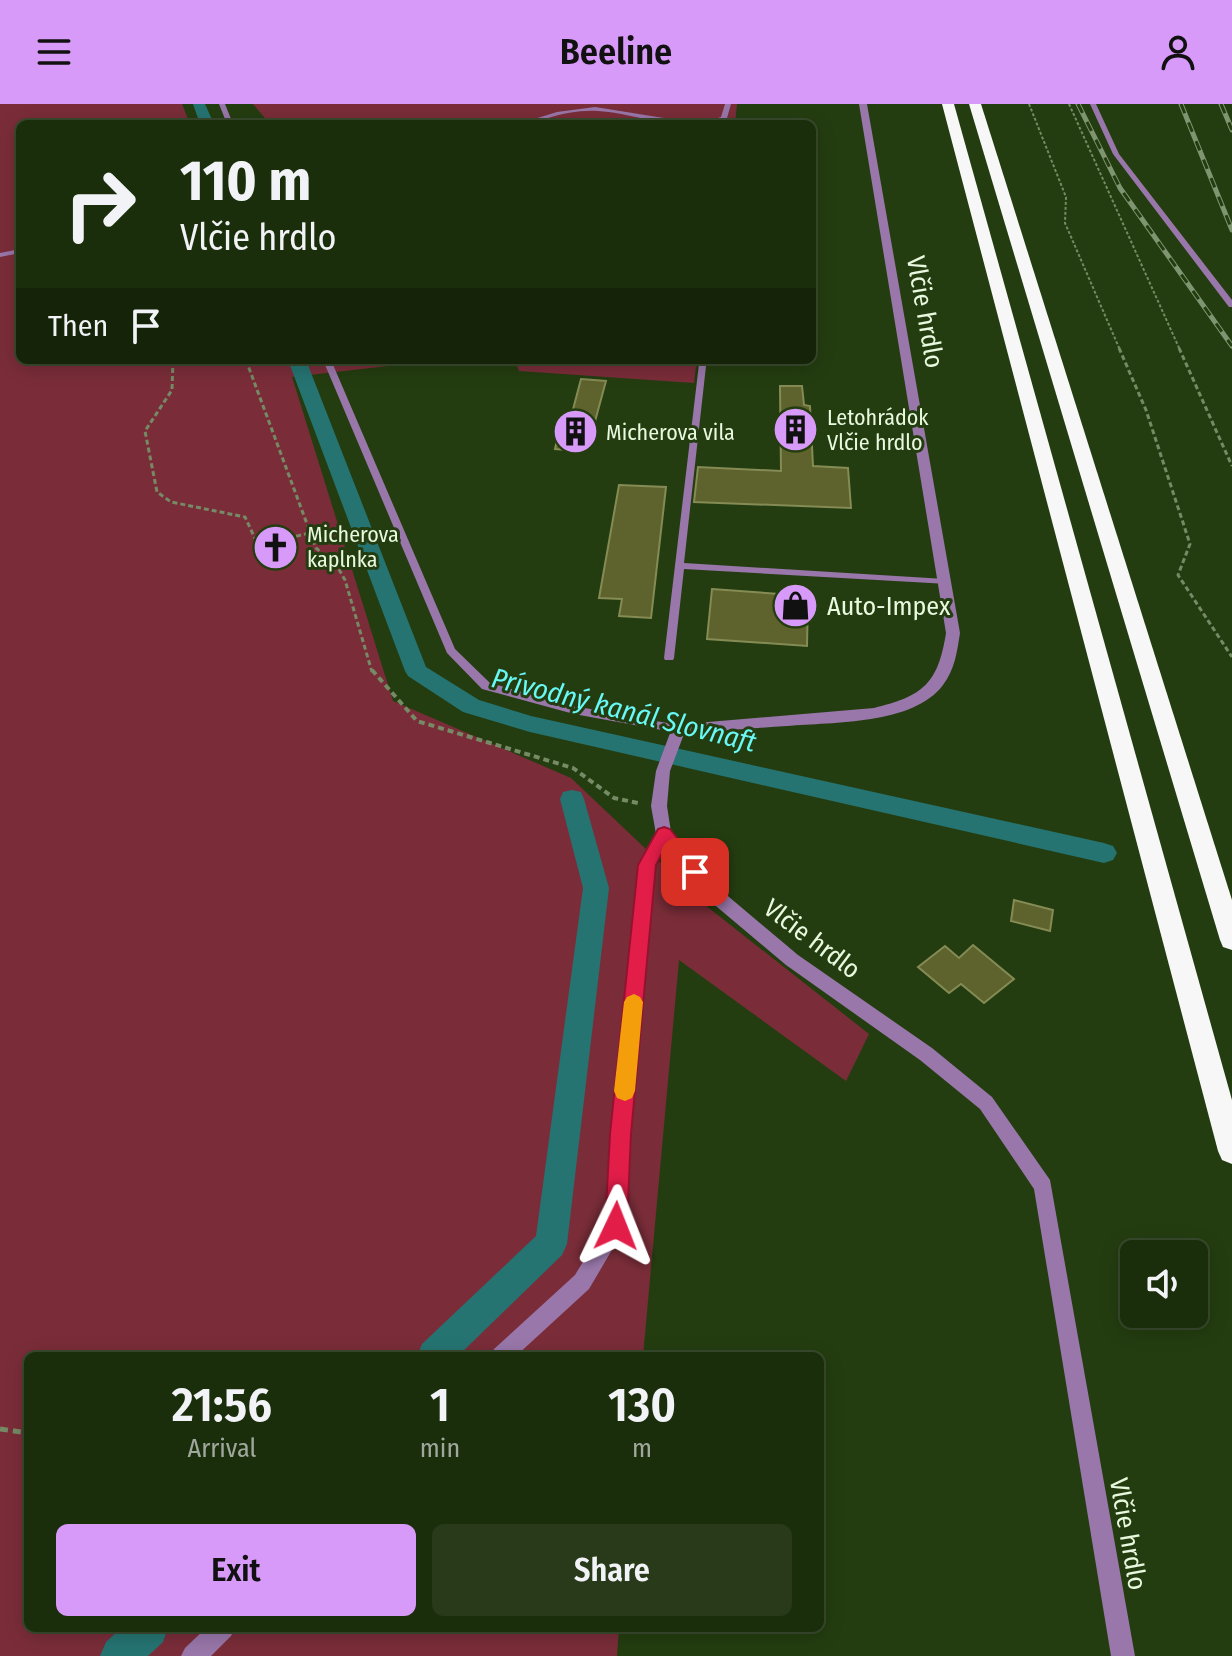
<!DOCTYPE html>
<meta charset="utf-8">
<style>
:root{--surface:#1b2e0c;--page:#283a1a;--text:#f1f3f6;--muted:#a0a89d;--line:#394a2d;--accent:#d89af8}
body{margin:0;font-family:"Fira Sans Condensed",sans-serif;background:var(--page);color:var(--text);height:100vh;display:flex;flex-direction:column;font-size:30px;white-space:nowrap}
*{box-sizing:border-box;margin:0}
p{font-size:26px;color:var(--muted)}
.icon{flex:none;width:44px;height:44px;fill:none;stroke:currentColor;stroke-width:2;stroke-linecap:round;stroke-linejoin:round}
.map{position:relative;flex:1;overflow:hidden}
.sheet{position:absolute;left:24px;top:1248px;width:800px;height:280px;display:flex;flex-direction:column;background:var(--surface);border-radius:12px;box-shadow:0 4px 20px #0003,0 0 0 2px var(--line)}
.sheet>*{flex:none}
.hud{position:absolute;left:16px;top:16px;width:800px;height:244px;border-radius:12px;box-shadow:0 4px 20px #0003,0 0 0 2px var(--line);background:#1b2e0c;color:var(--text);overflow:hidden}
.buttons{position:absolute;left:1120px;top:1136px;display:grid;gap:16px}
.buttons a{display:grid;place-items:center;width:88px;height:88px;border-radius:12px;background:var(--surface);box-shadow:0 4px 20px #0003,0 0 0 2px var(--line);font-size:40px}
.pin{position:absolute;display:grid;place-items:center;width:68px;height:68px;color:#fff;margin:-34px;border-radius:16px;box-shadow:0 4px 12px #0006}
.me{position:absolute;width:88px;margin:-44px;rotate:2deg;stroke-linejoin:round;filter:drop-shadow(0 0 6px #0008)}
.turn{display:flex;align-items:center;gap:28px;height:168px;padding:0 32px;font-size:36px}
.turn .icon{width:104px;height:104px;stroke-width:2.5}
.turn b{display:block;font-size:56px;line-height:68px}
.then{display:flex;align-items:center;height:76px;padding:0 32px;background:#0003;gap:16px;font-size:30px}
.eta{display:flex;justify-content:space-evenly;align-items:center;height:136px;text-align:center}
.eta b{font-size:48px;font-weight:600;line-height:56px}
.cta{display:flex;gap:16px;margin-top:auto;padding:16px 32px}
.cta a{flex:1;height:92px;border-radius:12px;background:var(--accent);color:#111;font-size:32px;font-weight:600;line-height:92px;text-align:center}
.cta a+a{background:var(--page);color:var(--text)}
header{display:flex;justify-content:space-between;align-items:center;height:104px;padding:0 32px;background:var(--accent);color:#111;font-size:36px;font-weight:600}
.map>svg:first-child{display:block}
.green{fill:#7a2d39}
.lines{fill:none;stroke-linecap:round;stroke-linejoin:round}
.canal{fill:#257472;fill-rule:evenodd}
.building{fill:#5e632d;stroke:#858b54;stroke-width:2}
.path-far3{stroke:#758a65;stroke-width:2;stroke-dasharray:3 2;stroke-linecap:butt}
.path-far2{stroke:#758a65;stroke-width:3;stroke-dasharray:5 3;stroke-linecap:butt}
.path-far1{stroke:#758a65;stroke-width:4;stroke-dasharray:6 4;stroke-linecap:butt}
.path{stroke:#758a65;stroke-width:5;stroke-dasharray:8 5;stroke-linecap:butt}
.service{fill:#97a;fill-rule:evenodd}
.minor{fill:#97a;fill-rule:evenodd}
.motorway{fill:#f7f7f7;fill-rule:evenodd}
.rail-casing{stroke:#7f9470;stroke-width:5}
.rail{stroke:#243d10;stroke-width:3;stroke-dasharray:10;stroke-linecap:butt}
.route{fill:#e11d48;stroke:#92132f;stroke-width:2}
.slow{fill:#f59e0b}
.labels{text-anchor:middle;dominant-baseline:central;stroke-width:6;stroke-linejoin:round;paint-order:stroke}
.far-poi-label{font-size:22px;fill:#e9f9df;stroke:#243d10;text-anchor:start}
.street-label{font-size:26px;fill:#e9f9df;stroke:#243d10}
.poi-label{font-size:26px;fill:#e9f9df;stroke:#243d10;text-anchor:start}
.water-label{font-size:28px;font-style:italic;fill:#68f8f6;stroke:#243d10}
</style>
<header><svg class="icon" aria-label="menu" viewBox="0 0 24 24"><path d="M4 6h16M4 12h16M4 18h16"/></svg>Beeline<svg class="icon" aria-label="person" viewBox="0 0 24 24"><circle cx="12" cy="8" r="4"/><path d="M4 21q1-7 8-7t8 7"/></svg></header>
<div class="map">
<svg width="1232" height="1552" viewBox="0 0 1232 1552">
<rect width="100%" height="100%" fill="#243d10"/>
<g class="green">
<polygon points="0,0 182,0 190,20 20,20 20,256 440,256 292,273 393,597 571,674 705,801 869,930 846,977 679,856 643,1252 28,1252 28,1524 619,1524 617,1552 0,1552"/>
<polygon points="253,0 737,0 735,20 545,20 552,17 270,20"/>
<polygon points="515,256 709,256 709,262 696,262 694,279 519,267"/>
</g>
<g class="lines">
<g class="canal">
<polygon points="193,0 205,0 214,20 200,20"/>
<polygon points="288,256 306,256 426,563 479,596 531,612 1104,739 1113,742 1117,749 1113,756 1104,759 530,628 463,608 408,572 405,567"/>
<polygon points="572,686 581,688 584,695 609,784 567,1140 562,1151 458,1252 417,1252 422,1240 536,1132 583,784 560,695 563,688"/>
<polygon points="121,1524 168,1524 163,1538 148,1552 100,1552 106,1538"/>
</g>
</g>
<g class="building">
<polygon points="581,275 606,277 588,343 585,347 555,345 562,313 571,313"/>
<polygon points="780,282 802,282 804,301 810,302 813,362 848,364 851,404 694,398 698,363 781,367"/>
<polygon points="619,381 666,383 651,514 619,512 622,495 599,494"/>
<polygon points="712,485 808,492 807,542 707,535"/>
<polygon points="1014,796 1053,806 1050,827 1011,817"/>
<polygon points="973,841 1014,875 984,899 961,880 949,889 918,863 945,842 959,854"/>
</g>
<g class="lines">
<g class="path-far3">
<polyline points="1029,0 1066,93 1065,119 1120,246"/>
<polyline points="1069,0 1180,246"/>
</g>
<g class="path-far2">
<polyline points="1119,244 1146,306 1190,440 1178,471 1232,553"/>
<polyline points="1179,244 1232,362"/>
<polyline points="173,256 172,286 145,327 157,388 171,398 245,413 258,441 310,429"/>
<polyline points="246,256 316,444 337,462 345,476 372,568"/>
</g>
<polyline class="path-far1" points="372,566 417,617 573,664 614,694 638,699"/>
<polyline class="path" points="0,1325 28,1329"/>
<g class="service">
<polygon points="219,0 225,0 233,20 227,20"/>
<path d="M725,0H731L727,14C692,33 636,9 598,7C581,6 564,9 548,14C538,16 529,20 518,20L557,8L595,3L695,19L709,17L721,13Z"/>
<polygon points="1090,0 1096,0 1119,50 1232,196 1232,203 1229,203 1113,50"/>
<polygon points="20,145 20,149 0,153 0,149"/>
<polygon points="323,256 331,256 455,545 490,579 574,602 678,621 682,622 683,625 682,628 678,629 574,610 482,585 447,549"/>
<polygon points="699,260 706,262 684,459 945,475 950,478 948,480 684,465 674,554 673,556 665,556 664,554"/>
</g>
<g class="minor">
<path d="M859,0H867L960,529C957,548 955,565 943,581C913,621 833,618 787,622C753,624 718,627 684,630L670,667L667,702L671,728L716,782L798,851L932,944L992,993L1050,1076L1135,1552H1111L1034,1085L980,1005L920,956L786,861L704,792L665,742L655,761L629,1030L626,1122L589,1185L516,1252H491L494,1245L575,1171L606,1120L611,1030L639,761L656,730L651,702L656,667L673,621L874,604C923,592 938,580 946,529Z"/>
<polygon points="206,1524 235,1524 231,1532 211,1552 181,1552 185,1544"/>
</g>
<g class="motorway">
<polygon points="942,0 954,0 1232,996 1232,1060 1222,1056 1218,1047"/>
<polygon points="969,0 981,0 1232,796 1232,846 1223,843 1220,836"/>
</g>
<defs>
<g id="rail">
<polyline points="1078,0 1120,84 1232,242"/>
<polyline points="1181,0 1232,126"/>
<polyline points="1221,0 1232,26"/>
</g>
</defs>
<use href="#rail" class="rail-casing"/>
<use href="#rail" class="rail"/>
</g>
<polygon class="route" points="664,723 670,725 704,768 701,773 689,773 665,744 656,761 631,1030 627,1122 624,1130 616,1133 608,1130 605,1122 610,1030 638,761 658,725"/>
<polygon class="slow" points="634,890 640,893 643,898 635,987 632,994 625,997 617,994 614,987 624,898 627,893"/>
<defs>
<symbol id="building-disc" viewBox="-11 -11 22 22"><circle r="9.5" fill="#d89af8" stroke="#243d10"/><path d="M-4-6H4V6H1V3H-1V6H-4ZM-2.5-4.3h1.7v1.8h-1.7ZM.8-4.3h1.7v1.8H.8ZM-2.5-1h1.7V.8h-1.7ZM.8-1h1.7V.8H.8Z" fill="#111"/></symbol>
<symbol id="church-disc" viewBox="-11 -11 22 22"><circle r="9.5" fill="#d89af8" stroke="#243d10"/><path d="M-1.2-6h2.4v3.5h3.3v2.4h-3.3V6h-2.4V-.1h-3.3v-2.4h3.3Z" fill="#111"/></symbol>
<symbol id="shop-disc" viewBox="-11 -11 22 22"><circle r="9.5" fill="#d89af8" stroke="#243d10"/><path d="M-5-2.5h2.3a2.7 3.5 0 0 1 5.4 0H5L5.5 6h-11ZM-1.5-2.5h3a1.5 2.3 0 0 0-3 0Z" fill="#111"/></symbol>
</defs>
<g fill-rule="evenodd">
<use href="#building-disc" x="770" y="300" width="51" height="51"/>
<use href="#building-disc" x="550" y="302" width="51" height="51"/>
<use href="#church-disc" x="250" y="418" width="51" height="51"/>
<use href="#shop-disc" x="770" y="476" width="51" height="51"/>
</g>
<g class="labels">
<g class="far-poi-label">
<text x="827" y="313">Letohrádok<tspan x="827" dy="25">Vlčie hrdlo</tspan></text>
<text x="606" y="328">Micherova vila</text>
<text x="307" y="430">Micherova<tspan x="307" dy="25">kaplnka</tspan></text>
</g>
<g class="street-label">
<text transform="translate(925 208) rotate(80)">Vlčie hrdlo</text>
<text transform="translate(812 835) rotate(37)">Vlčie hrdlo</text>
<text transform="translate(1128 1430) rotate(80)">Vlčie hrdlo</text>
</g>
<g class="poi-label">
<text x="827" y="502">Auto-Impex</text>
</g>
<g class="water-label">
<text transform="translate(624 606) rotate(14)">Prívodný kanál Slovnaft</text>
</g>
</g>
</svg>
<div class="buttons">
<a><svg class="icon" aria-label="sound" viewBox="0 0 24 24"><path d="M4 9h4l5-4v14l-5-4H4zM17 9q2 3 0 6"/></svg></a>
</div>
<div class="pin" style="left:695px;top:768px;background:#d93025"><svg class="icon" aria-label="arrive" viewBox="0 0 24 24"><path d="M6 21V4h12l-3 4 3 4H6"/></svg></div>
<svg class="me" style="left:616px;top:1122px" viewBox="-20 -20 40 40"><path d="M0-17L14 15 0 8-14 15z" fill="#e11d48" stroke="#fff" stroke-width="4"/></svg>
<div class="hud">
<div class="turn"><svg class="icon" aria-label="right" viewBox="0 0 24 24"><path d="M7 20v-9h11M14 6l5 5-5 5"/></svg><div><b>110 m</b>Vlčie hrdlo</div></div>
<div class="then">Then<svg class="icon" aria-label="arrive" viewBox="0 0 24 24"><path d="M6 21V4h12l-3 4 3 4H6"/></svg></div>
</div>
<section class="sheet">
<div class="eta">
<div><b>21:56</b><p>Arrival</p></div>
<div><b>1</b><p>min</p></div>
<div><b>130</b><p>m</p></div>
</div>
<div class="cta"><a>Exit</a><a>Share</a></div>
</section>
</div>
